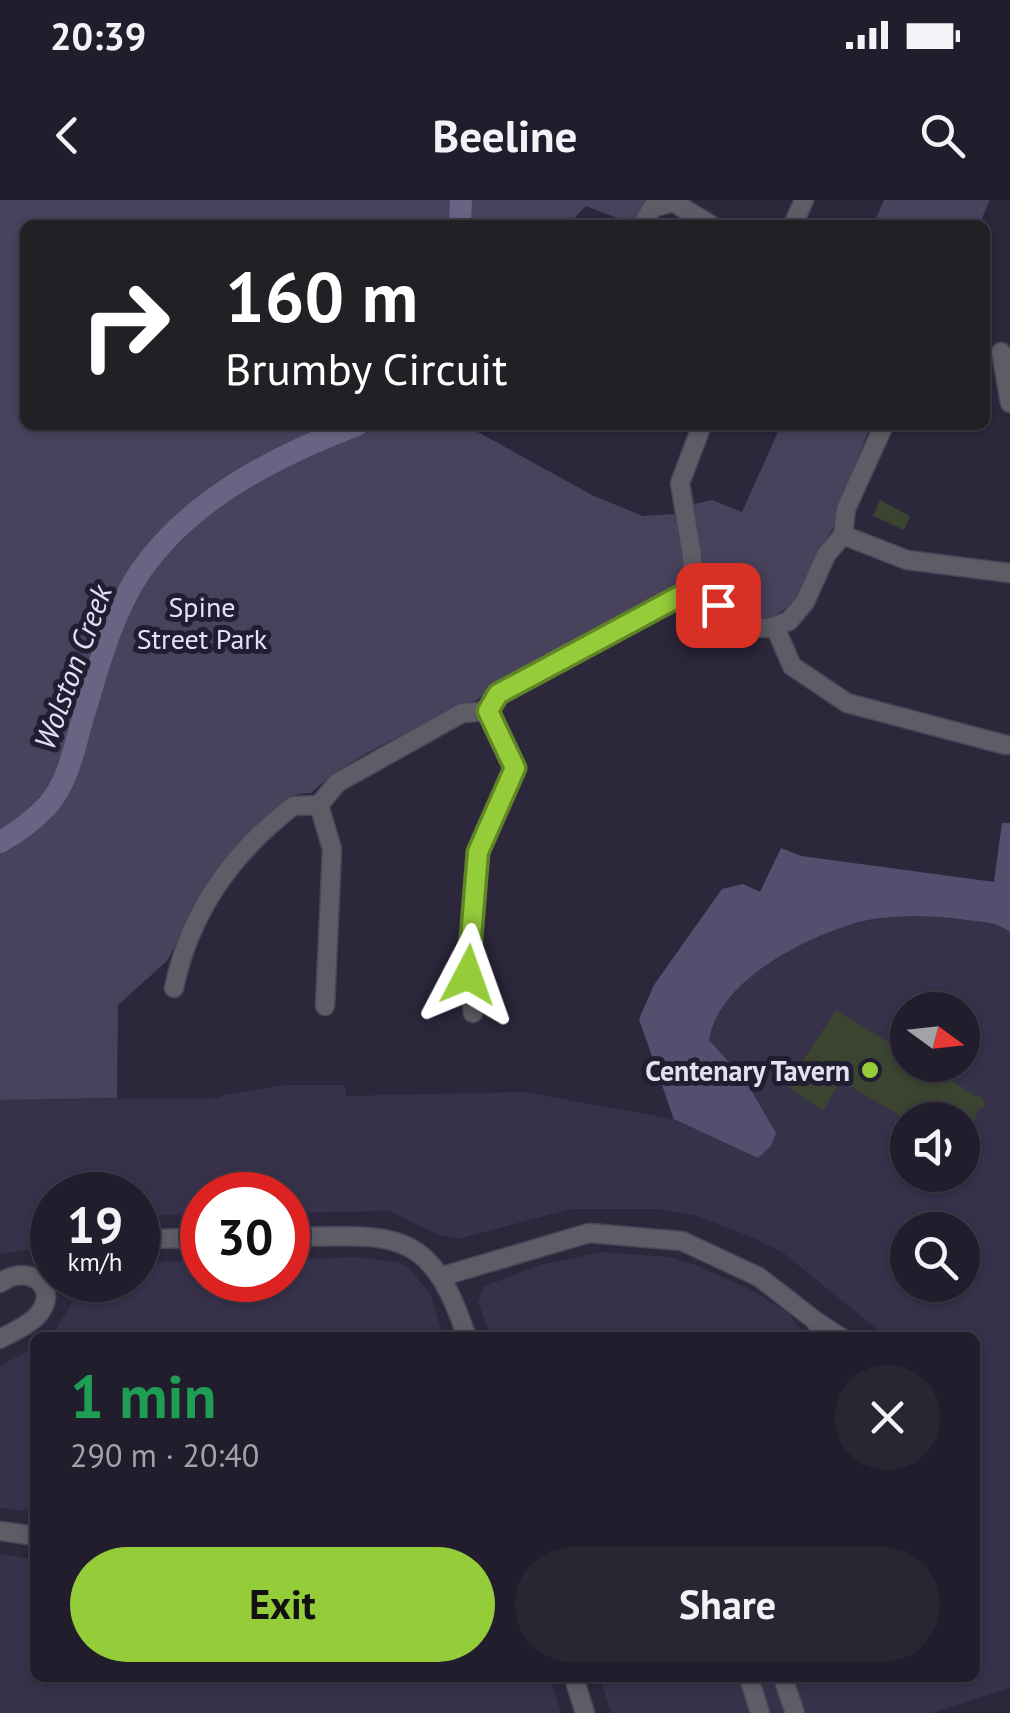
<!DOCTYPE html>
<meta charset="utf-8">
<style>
:root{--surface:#211d2c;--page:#292634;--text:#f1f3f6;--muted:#a2a2a9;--line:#3e3b48;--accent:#95cc3a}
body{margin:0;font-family:"PT Sans",sans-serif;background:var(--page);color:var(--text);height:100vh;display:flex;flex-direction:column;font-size:38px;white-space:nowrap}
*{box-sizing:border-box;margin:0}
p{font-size:32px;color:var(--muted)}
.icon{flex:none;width:55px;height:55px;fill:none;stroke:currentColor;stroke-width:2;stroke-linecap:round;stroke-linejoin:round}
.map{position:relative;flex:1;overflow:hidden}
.side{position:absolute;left:30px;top:1132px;width:950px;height:350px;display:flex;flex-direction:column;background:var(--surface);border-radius:15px;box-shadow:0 2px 8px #0004,0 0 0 2px var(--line)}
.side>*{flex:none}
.banner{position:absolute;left:20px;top:20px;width:970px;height:210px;border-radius:15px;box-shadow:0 2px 8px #0004,0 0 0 2px var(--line);background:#202124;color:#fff;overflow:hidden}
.needle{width:65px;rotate:105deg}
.fabs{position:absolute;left:890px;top:792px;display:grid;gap:20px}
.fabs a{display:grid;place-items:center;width:90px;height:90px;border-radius:50%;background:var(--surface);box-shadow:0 2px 8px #0004,0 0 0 2px var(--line);font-size:50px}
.speed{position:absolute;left:30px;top:972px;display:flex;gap:20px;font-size:50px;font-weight:700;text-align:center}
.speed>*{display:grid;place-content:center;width:130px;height:130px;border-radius:50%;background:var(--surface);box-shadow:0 2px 8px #0004,0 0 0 2px var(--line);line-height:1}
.speed small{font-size:25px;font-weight:400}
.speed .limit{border:15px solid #d22;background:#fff;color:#111}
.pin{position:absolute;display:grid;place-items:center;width:85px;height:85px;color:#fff;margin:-42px;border-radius:20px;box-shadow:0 5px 15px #0006}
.me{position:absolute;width:110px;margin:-55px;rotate:4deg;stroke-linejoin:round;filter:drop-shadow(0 0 8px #0008)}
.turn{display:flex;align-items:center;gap:35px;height:210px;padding:0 40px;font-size:45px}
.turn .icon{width:130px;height:130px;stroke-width:2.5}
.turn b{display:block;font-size:70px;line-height:85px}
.round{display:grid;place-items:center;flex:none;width:105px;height:105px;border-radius:52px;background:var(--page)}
.head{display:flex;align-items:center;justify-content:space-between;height:170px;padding:0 40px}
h1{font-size:60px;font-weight:700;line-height:75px;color:#1e9e55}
.cta{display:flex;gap:20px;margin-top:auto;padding:20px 40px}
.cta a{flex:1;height:115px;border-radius:60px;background:var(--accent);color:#111;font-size:40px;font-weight:700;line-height:115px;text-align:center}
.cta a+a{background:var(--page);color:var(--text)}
.status{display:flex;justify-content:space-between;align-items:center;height:70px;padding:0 50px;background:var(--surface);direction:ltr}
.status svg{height:28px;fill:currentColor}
header{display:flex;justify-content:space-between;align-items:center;height:130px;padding:0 40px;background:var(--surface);font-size:45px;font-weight:700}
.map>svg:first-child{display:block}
.built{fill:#37314a;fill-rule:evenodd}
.green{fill:#48425d}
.forest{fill:#564e6f}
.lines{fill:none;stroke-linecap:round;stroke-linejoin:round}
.river{stroke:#6b6384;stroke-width:22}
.building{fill:#3b4430}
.minor-casing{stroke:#494558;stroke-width:21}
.minor{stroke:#5e5c66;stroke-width:18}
.route-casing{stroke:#618526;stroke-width:25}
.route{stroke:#95cc3a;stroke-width:18}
.poi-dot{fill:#95cc3a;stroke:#221e31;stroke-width:4}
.labels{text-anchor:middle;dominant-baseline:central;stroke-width:10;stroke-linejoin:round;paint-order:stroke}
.park-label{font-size:28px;fill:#e5e0f8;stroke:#221e31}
.poi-label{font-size:28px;font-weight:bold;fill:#e4e1ef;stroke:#221e31;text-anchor:end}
.water-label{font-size:30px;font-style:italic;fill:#e3dff7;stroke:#221e31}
</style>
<div class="status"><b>20:39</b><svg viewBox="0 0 49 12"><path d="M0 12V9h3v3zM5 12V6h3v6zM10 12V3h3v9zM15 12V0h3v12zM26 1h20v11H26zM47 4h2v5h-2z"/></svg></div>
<header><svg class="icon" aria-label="back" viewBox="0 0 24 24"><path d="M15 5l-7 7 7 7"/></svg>Beeline<svg class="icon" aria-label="search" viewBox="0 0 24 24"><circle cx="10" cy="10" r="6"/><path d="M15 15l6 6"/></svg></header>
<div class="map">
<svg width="1010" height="1513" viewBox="0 0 1010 1513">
<rect width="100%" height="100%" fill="#2c273b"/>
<g class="built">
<path d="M1002,623H1010V1488L931,1513H611L600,1478H975V1138L887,1137L782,1052L749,1036L696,1016L659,1009H571L458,1039L439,1035L389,1011L288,1013V995H202V1014L138,1016V995H52V1041L36,1049L0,1054V900L221,898L222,895L283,885H345L346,896L524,892L673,919L639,819L654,785L722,689L743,684L760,692L781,648L801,656L994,682ZM908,810H962V865H908ZM908,920H962V975H908ZM908,1030H962V1085H908Z"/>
<polygon points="601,1052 669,1057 698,1066 754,1091 788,1113 807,1137 491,1137 478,1102 484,1086 541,1065"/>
<polygon points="355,1057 398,1062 410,1069 430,1094 444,1137 51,1137 86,1080 138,1080 138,1063 202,1060 202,1080 288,1080 288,1060"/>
<polygon points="35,1147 35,1312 0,1308 0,1166"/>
<polygon points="0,1354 35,1359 35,1478 550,1478 561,1513 0,1513"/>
</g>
<g class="green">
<path d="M0,0H650L635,25L586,6L568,25H25V225H474V230L594,296L643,316L674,314C679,337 692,364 678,385L492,487C479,503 464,504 446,513C402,536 347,558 311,593L298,594L286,602L185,727L167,761L118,805L117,898L0,900Z"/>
<polygon points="884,0 990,0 979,25 873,25"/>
<polygon points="781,225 871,225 837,309 834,327 819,349 793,404 769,419 745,416 702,382 693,304 712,300 742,312"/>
</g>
<path class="forest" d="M1002,623H1010V732C998,722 983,722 967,720C937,715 881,714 852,724C800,740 718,782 709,840L745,880L776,933L771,946L758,958L674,919L639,819L654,785L722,689L743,684L760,692L781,648L801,656L994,682Z"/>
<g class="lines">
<g class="river">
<polyline points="460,25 461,0"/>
<path d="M0,642C18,632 34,620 48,605C68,582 74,549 82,521C97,472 111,415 140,372C190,299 276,256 357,225"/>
</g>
</g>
<g class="building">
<polygon points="880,300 910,316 904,330 873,316"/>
<polygon points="836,810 893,845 899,837 908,842 908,865 944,865 940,874 976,896 980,895 986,905 978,910 963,961 962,920 908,920 840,881 823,911 786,886"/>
</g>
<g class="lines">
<defs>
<g id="minor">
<polyline points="642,25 652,8 673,2 711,25"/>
<polyline points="793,25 804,0"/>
<polyline points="1001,152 1010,203"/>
<polyline points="843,335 907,360 1010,373"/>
<polyline points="694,394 692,356 680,283 702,225"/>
<polyline points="775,427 792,466 847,503 1006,545"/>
<polyline points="319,605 332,649 325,806"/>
<path d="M174,788C190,712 231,654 293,606L319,605L337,583L462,513L488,511L499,494L680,396L708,397L746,427L769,428L789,421L805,402L826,355L843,335L846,309L884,225"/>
<polyline points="473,813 468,761 478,651 515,568 488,511"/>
<path d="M288,1037C393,1036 430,1024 467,1138"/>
<polyline points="138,1039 202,1038"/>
<polyline points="443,1076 589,1033 682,1041 759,1077 817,1122"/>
<path d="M0,1083C30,1061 63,1090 36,1117C26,1127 12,1132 0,1139"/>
<polyline points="820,1138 817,1122 842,1138"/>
<polyline points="0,1331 35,1336"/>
<polyline points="574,1478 585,1513"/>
<polyline points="749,1478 760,1513"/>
<polyline points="783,1478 795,1513"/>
</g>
</defs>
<use href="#minor" class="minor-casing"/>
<use href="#minor" class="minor"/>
</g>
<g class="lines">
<defs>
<polyline id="route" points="468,775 478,652 515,568 488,511 498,494 680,396 694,394 718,405"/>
</defs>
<use href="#route" class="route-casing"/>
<use href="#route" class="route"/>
</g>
<circle class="poi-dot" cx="870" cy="870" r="10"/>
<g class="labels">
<g class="park-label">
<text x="202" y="406">Spine<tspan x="202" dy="32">Street Park</tspan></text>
</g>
<g class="poi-label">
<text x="850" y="870">Centenary Tavern</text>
</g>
<g class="water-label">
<text transform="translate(72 467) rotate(-70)">Wolston Creek</text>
</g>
</g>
</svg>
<div class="fabs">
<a><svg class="needle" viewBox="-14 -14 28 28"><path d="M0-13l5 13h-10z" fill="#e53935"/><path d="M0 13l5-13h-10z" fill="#a2a2a9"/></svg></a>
<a><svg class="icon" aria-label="sound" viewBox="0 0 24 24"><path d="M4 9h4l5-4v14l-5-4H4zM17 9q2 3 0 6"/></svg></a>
<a><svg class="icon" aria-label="search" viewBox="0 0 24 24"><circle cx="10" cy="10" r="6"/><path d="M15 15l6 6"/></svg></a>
</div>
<div class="speed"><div>19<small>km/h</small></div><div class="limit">30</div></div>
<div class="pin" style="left:718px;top:405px;background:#d93025"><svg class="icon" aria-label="arrive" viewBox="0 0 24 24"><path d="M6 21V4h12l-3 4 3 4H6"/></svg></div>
<svg class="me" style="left:468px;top:775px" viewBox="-20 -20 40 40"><path d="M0-17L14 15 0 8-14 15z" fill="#95cc3a" stroke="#fff" stroke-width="4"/></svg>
<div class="banner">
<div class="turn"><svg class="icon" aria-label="right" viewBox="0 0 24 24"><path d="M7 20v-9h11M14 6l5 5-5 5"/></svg><div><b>160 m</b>Brumby Circuit</div></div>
</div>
<section class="side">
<div class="head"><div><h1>1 min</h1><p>290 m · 20:40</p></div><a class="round"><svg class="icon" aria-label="close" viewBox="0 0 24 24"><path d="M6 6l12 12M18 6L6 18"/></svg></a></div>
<div class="cta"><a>Exit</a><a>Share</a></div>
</section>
</div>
